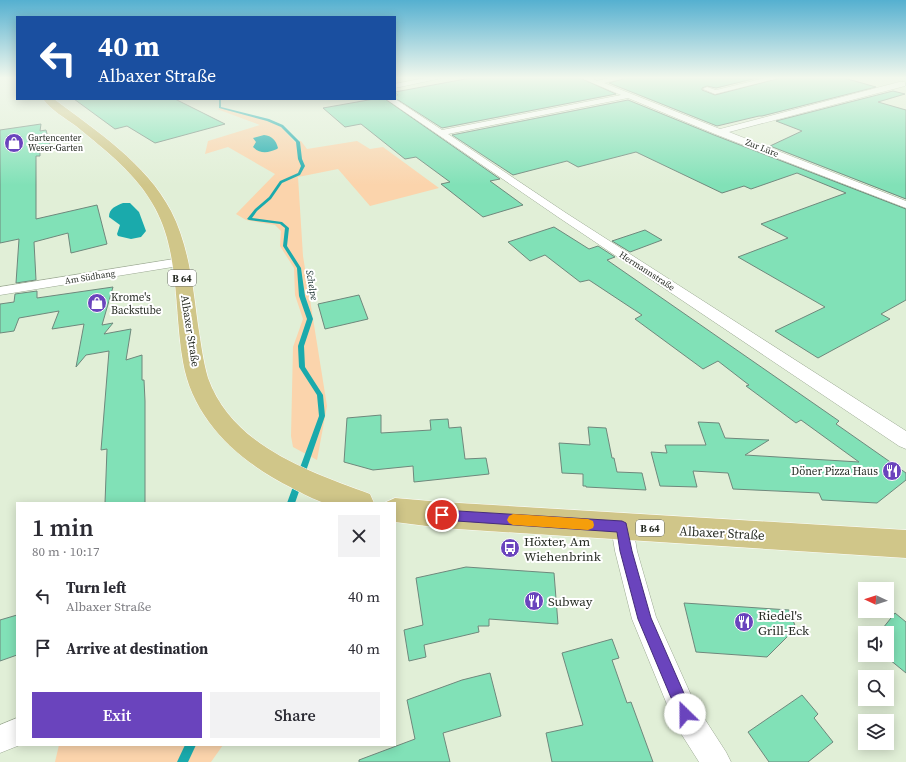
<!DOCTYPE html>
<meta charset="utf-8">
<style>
:root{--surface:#fff;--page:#f2f2f3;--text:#2b2b33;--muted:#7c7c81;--accent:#6a44bd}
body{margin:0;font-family:"Source Serif 4",serif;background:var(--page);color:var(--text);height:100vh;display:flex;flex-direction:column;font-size:15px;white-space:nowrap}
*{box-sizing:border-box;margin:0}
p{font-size:13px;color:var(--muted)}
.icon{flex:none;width:22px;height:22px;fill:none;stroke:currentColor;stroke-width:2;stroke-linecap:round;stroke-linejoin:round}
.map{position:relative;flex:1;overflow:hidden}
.panel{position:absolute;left:16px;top:502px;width:380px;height:244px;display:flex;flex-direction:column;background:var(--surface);border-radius:0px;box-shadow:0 2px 10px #0003}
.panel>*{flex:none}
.top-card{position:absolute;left:16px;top:16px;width:380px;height:84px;border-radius:0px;box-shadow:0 2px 10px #0003;background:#1a4fa0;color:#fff;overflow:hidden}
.needle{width:26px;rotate:274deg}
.tools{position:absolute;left:858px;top:582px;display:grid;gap:8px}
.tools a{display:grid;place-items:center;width:36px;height:36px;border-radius:0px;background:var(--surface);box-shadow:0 2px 10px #0003;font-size:20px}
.pin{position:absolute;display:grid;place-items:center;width:34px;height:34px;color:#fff;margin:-17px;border:2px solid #fff;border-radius:50%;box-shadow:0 1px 4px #0007}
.me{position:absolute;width:44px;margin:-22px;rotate:337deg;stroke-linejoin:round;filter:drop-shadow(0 0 3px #0008)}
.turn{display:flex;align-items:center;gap:14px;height:84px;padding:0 16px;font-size:18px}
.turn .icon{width:52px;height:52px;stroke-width:2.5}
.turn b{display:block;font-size:28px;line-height:34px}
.round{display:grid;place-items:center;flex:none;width:42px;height:42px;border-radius:0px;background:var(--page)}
.summary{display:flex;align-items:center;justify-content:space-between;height:68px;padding:0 16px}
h1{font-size:24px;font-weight:600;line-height:30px}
.action{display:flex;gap:8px;margin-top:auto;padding:8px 16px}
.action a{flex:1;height:46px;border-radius:0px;background:var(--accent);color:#fff;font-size:16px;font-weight:600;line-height:46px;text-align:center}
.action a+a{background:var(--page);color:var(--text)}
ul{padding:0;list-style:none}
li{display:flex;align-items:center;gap:12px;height:52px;padding:0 16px}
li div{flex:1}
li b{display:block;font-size:15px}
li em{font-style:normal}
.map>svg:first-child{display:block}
.green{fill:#fbd4ac}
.water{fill:#1aaaac}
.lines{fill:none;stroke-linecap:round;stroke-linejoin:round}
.stream{fill:#1aaaac;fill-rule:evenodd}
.building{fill:#81e1b7;stroke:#6f887c}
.street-casing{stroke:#9ca993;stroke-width:1}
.primary-casing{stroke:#fff;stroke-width:1}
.street{fill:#fff;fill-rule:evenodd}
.primary{fill:#d0c689;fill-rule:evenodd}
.route{fill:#6a44bd;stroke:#452c7b}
.slow{fill:#f59e0b}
.labels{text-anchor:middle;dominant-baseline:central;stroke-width:4;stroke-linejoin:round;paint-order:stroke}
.far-poi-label{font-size:9px;fill:#272c24;stroke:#fff;text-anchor:start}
.far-street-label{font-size:9px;fill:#272c24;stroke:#fff}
.shield{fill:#fff;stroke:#686b66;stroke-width:1}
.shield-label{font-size:10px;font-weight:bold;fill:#272c24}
.far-water-label{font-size:10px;font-style:italic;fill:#182e2e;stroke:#fff}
.poi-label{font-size:11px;fill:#272c24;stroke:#fff;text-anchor:start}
.street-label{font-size:11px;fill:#272c24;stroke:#fff}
.near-street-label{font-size:13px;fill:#272c24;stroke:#fff}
.near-poi-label{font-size:13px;fill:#272c24;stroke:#fff;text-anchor:start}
</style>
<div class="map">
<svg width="906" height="762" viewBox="0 0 906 762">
<rect width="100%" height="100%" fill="#e1efd7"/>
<g class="green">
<path d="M222,108C238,114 267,117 280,126C285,130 290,137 295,142L301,141L307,149L357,141L370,149L383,147L439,188L370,206L338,169L298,177L303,256L327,406L317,460L293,447L291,436L293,347L303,319L295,295L294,268L280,246L281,231L275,225L246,220L236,214L275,174L228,147L205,154L208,141L260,125L217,109Z"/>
<polygon points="59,745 223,745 211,762 55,762"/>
</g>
<g class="water">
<path d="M264,135C272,136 276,140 278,148L277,149C268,153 260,154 253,147L256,142L253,138Z"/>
<path d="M123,203H130L139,212L146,231L141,237L131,239L118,236L117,234L120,225L109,217C109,208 116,206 123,203Z"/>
</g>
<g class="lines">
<g class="stream">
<polygon points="219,99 221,99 221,107 269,119 283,125 300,142 302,159 305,166 300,175 282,183 271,199 257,211 252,218 282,222 289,228 287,246 301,268 305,296 313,319 304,346 305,367 323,395 325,416 295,503 287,503 319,416 317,395 299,367 298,346 307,319 299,296 297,268 283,246 285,228 280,224 249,220 247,219 255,209 269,197 280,181 298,173 301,166 298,159 296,142 281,127 267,121 219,108"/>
<polygon points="185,745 196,745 188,762 177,762"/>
</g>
</g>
<g class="building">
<polygon points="471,78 580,78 616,94 442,128 395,98 395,95 398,95 395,92"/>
<polygon points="626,78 757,78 716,88 707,86 702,88 702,90 715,95 780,78 844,78 876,87 762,116 759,116 717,126 609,83"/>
<polygon points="893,91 905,94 878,102 906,110 906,199 770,146 802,131 776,121"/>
<polygon points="74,99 175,99 225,124 155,143 127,126 115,129"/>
<polygon points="374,99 385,99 500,179 490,181 523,205 483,217 441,184 450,182 416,157 405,159 361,124 345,127 323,108"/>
<polygon points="628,100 714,135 906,209 906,300 881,314 890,319 818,358 775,331 825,307 738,257 788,238 761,224 846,193 797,173 751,189 744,186 722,193 636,152 578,167 567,161 513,175 452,135"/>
<polygon points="41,124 40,131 46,130 51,148 40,150 40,156 36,156 36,219 97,205 107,244 71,253 68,233 34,242 36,280 16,283 19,239 0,243 0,130"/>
<polygon points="554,227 589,249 598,246 615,257 607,260 839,421 836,424 906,473 906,480 877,503 822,500 819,493 733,489 728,473 693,471 697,487 660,486 651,452 667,453 665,445 706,445 698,422 719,423 725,438 769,440 745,455 859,462 801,420 796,423 746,386 749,385 718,361 703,369 635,319 642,315 589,280 580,282 545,255 530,261 508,242"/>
<polygon points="645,230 662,240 630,252 612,241"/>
<polygon points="113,287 102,325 113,323 104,334 131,329 126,360 142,355 142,380 144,380 145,401 145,503 105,503 107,449 101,450 109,351 86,355 76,367 84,324 52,329 59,311 19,318 14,331 0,333 0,304 14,302 15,294 37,291 37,298"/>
<polygon points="359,295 368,319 325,329 318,304"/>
<polygon points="381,415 381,433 431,430 430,420 448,419 449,428 461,427 465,459 486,458 489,474 414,482 413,466 373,470 344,462 347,418"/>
<polygon points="588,427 606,428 612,458 614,458 617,472 642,473 646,490 586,487 586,486 583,486 583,474 562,473 559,443 590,445"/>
<polygon points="466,567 554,573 558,624 489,619 489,626 478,626 479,632 424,645 426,657 409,661 404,630 423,625 416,578"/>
<polygon points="684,603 789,610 796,628 767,657 696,652"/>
<polygon points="895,613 906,622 906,673 884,655 887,655 887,633 879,633"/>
<polygon points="17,615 17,655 0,661 0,620"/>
<polygon points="612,639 619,658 612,660 627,703 631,702 653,762 552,762 546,733 583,725 562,653"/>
<polygon points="490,673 501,716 443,733 450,762 359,762 359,760 415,739 407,700 462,680"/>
<polygon points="802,695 818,714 814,718 833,742 808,762 769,762 748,732"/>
</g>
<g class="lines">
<defs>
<g id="street">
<polygon points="425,78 442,78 395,88 395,84"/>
<polygon points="581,78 592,78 597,81 608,78 625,78 604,83 720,129 899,82 905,82 905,86 729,132 906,201 906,208 715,134 628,98 448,134 566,213 906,431 906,449 899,446 558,217 386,99 395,99 442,130 621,95"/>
<polygon points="765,78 779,78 715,94 703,89 707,87 716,90"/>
<polygon points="180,258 185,259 187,262 185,265 0,295 0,287"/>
<polygon points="622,517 630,520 633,527 637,551 656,617 695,704 726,752 731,762 699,762 675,724 632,619 615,551 611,527 614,520"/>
<polygon points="17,718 17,745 20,745 0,753 0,725"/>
</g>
<g id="primary">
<path d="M43,99H54C96,131 146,163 171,211C189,246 193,287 198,325C201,343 203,361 208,378C232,446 310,472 370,494L374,503C361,503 337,506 325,503C314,500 302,493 292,488C241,463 193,421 183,362C174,312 180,254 155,208C137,174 105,150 76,126C65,118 51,110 43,99Z"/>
<polygon points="395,498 442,502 906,530 906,558 442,528 395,522 395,503 384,503"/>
</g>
</defs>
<use href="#street" class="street-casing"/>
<use href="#primary" class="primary-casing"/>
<use href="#street" class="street"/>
<use href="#primary" class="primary"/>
</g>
<linearGradient id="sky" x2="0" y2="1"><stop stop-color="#55b0d0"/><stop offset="0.42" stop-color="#f2f8ed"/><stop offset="1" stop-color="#f2f8ed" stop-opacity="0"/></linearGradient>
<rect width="906" height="185" fill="url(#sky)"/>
<polygon class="route" points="442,510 622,521 626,523 632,551 651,618 693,714 691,719 685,721 680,719 638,619 620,551 617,532 442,520 438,519 436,515 438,511"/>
<polygon class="slow" points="513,514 588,519 593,521 594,525 593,528 588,530 513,525 509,523 507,520 509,516"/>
<defs>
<symbol id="shop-disc" viewBox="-11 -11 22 22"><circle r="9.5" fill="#6a44bd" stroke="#fff"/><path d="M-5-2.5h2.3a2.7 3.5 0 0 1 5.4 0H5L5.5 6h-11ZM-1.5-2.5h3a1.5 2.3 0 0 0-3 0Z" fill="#fff"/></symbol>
<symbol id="restaurant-disc" viewBox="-11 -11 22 22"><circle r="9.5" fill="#6a44bd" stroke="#fff"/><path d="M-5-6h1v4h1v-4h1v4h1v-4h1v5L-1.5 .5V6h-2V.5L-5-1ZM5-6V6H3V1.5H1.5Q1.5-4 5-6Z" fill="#fff"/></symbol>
<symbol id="bus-disc" viewBox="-11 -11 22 22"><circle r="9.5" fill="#6a44bd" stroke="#fff"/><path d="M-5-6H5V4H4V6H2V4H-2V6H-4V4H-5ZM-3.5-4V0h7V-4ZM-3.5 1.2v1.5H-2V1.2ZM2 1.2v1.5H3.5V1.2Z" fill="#fff"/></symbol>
</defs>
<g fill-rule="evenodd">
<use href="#shop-disc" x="3" y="132" width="22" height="22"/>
<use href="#shop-disc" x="86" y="292" width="22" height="22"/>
<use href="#restaurant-disc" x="881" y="460" width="22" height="22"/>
<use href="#bus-disc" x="499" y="537" width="22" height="22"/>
<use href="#restaurant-disc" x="523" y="590" width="22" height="22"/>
<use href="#restaurant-disc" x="733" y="611" width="22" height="22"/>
</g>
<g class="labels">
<g class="far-poi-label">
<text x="28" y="138">Gartencenter<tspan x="28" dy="10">Weser-Garten</tspan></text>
</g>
<g class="far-street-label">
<text transform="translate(762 148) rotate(21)">Zur Lüre</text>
<text transform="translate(647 271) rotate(33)">Hermannstraße</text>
<text transform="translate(90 277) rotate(-9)">Am Südhang</text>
</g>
<g class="shield">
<rect x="168" y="270" width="28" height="16" rx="3"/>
<rect x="636" y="520" width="28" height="16" rx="3"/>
</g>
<g class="shield-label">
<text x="182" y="278">B 64</text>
<text x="650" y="528">B 64</text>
</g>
<g class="far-water-label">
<text transform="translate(312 285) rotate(80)">Schelpe</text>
</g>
<g class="poi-label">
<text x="111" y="297">Krome's<tspan x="111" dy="13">Backstube</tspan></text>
<text x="878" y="471" text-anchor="end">Döner Pizza Haus</text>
</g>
<g class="street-label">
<text transform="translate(190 331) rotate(81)">Albaxer Straße</text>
</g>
<g class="near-street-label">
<text transform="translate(722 533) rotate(3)">Albaxer Straße</text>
</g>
<g class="near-poi-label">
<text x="524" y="541">Höxter, Am<tspan x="524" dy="15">Wiehenbrink</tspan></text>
<text x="548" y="601">Subway</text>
<text x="758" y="615">Riedel's<tspan x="758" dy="15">Grill-Eck</tspan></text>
</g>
</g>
</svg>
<div class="tools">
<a><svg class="needle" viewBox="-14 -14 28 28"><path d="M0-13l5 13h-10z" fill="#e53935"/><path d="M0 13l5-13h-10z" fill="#7c7c81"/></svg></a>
<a><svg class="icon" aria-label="sound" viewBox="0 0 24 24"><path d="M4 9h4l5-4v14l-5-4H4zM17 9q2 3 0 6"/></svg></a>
<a><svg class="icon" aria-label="search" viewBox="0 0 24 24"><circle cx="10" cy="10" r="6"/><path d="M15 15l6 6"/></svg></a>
<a><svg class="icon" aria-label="layers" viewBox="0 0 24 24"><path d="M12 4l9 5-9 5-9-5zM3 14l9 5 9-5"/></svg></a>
</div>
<div class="pin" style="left:442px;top:515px;background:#d93025"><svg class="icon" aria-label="arrive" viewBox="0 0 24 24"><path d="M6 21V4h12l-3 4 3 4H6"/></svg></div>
<svg class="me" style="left:685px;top:714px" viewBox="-20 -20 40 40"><circle r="19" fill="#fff"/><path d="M0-13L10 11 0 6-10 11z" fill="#6a44bd"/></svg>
<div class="top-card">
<div class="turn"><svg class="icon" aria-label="left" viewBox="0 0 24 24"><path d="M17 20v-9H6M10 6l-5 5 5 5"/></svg><div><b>40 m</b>Albaxer Straße</div></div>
</div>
<section class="panel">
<div class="summary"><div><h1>1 min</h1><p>80 m · 10:17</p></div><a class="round"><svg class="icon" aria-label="close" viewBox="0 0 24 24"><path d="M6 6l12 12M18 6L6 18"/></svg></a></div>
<ul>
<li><svg class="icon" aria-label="left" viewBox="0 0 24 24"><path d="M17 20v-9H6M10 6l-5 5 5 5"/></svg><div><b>Turn left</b><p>Albaxer Straße</p></div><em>40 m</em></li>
<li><svg class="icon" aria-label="arrive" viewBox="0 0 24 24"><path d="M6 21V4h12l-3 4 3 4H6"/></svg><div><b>Arrive at destination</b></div><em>40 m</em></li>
</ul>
<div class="action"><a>Exit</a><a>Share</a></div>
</section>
</div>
